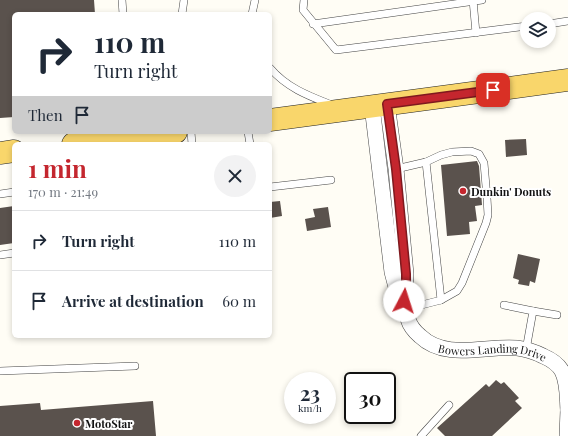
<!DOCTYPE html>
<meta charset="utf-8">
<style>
:root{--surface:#fff;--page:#f2f2f3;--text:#1f2937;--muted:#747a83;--line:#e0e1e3;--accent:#c4262e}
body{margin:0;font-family:"Playfair Display",serif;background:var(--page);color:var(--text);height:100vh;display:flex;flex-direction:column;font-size:15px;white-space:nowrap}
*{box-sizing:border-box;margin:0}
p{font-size:13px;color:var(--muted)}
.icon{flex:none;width:22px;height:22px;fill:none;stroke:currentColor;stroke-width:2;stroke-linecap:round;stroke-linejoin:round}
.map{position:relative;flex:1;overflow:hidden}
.sheet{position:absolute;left:12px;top:142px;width:260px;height:196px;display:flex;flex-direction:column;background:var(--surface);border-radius:6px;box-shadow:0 2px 6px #0003}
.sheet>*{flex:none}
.hud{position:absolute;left:12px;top:12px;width:260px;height:122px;border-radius:6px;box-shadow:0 2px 6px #0003;background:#fff;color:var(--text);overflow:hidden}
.buttons{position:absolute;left:520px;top:12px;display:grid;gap:8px}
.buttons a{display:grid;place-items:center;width:36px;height:36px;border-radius:50%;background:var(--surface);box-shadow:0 2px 6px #0003;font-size:20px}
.speed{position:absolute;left:284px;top:372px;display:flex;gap:8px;font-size:20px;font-weight:700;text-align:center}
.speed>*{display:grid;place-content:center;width:52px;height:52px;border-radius:50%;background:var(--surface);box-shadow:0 2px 6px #0003;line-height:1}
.speed small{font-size:10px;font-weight:400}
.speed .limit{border:2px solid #111;border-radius:6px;background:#fff;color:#111}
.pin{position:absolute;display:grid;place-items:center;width:34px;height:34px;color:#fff;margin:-17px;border-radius:8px;box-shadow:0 2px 6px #0006}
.me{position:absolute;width:44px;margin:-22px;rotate:5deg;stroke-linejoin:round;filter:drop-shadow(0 0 3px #0008)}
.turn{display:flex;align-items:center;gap:14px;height:84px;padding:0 16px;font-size:18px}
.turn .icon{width:52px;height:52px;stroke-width:2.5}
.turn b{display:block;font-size:28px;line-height:34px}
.then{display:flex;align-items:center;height:38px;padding:0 16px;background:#0003;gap:8px;font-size:15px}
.round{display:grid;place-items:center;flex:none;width:42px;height:42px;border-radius:21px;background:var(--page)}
.head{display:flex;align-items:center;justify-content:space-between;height:68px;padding:0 16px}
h1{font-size:24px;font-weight:700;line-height:30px;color:var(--accent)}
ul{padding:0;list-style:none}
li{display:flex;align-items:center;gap:12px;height:60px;padding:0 16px;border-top:1px solid var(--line)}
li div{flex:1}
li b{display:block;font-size:15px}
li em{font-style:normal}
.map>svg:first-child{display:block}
.building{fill:#5a524d}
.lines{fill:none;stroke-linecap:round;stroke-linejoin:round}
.service-casing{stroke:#444;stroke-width:8}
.minor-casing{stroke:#444;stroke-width:16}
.primary-casing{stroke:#222;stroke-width:23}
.service{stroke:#fff;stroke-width:7}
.minor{stroke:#fff;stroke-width:15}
.primary{stroke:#f9d66b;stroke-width:22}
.route-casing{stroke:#7f191e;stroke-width:10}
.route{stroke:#c4262e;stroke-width:7}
.poi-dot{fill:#c4262e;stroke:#fff;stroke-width:1.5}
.labels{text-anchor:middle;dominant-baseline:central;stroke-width:4;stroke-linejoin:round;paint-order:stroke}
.poi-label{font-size:11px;font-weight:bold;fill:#111;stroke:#fff;text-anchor:start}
.street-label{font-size:11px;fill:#111;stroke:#fff}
</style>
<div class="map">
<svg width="568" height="436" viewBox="0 0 568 436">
<rect width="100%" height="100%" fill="#fffdf5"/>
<g class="building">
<polygon points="0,0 94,0 95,14 14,14 14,117 0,118"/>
<polygon points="526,139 527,155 506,157 505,140"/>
<polygon points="477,161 479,166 482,205 475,206 477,221 469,222 470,234 447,236 441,165"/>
<polygon points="280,201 282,216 270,218 270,202"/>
<polygon points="14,206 14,243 0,245 0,208"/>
<polygon points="328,207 331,227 307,231 305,219 315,217 313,209"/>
<polygon points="518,254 540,259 535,283 530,281 529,286 518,284 519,280 513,278"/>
<polygon points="496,380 501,384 504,382 519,398 515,401 522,408 492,436 445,436 437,428 486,384 489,387"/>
<polygon points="153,401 156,436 0,436 0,406 40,403 41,410"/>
</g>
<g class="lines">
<defs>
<g id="service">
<polyline points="122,0 123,14"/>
<polyline points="304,0 303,10 336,50 527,26"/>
<polyline points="473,0 476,33"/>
<polyline points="182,14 184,0"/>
<polyline points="252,14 255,0"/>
<polyline points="313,24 482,0"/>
<polyline points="549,24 568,21"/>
<path d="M270,68C287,88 309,96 332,105"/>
<polyline points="191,132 192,144"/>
<polyline points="248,132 250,144"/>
<polyline points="396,169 426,162 441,155 452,152 471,151 479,154 484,163 487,198 488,215 486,223 462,283 457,291 441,300"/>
<polyline points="270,187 331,180"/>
<polyline points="0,194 14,192"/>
<polyline points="0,255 14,253"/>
<polyline points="504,305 533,311 526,350"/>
<polyline points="406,309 441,300 426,162"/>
<polyline points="533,311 557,315"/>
<polyline points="0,371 135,366"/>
<polyline points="421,436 449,405"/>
</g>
<g id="minor">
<path id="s1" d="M387,104L396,169L406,274C406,289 403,304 408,319C410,326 414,331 420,336C446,361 485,345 517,348C526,349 535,352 543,356C550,359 558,364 562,371C568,383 567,397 568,410"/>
<polyline points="372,106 392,272 397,291 404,301"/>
<polyline points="567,436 568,410"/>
</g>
<g id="primary">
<polyline points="270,120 568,80"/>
<polyline points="73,144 176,132"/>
<polyline points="0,153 14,151"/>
</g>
</defs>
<use href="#service" class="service-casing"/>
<use href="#minor" class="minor-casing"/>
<use href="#primary" class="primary-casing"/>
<use href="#service" class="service"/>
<use href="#minor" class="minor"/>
<use href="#primary" class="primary"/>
</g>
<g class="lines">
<defs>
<polyline id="route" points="404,301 406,290 406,274 396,169 387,104 493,90"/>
</defs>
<use href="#route" class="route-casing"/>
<use href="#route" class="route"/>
</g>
<g class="poi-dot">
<circle cx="463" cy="191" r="4"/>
<circle cx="77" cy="423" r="4"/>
</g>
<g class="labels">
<g class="poi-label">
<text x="471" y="191">Dunkin' Donuts</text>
<text x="85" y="423">MotoStar</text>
</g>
<g class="street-label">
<text stroke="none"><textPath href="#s1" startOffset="314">Bowers Landing Drive</textPath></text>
</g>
</g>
</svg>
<div class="buttons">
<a><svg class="icon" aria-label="layers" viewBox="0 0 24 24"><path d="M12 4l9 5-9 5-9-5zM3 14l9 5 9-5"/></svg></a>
</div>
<div class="speed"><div>23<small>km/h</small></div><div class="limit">30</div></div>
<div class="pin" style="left:493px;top:90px;background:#d93025"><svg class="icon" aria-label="arrive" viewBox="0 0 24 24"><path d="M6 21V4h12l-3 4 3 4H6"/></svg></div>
<svg class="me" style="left:404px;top:301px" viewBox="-20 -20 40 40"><circle r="19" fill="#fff"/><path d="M0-13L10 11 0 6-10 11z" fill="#c4262e"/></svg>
<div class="hud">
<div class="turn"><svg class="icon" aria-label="right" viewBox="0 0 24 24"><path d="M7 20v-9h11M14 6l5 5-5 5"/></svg><div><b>110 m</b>Turn right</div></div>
<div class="then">Then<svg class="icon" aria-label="arrive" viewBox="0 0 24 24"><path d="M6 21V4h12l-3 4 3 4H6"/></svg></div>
</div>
<section class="sheet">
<div class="head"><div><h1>1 min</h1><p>170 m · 21:49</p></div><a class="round"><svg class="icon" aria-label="close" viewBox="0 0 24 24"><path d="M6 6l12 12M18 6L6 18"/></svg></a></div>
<ul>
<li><svg class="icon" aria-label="right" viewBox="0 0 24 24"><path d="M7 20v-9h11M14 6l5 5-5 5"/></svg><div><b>Turn right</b></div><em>110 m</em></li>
<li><svg class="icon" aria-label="arrive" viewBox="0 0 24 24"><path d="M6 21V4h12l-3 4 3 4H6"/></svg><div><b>Arrive at destination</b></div><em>60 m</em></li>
</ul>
</section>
</div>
